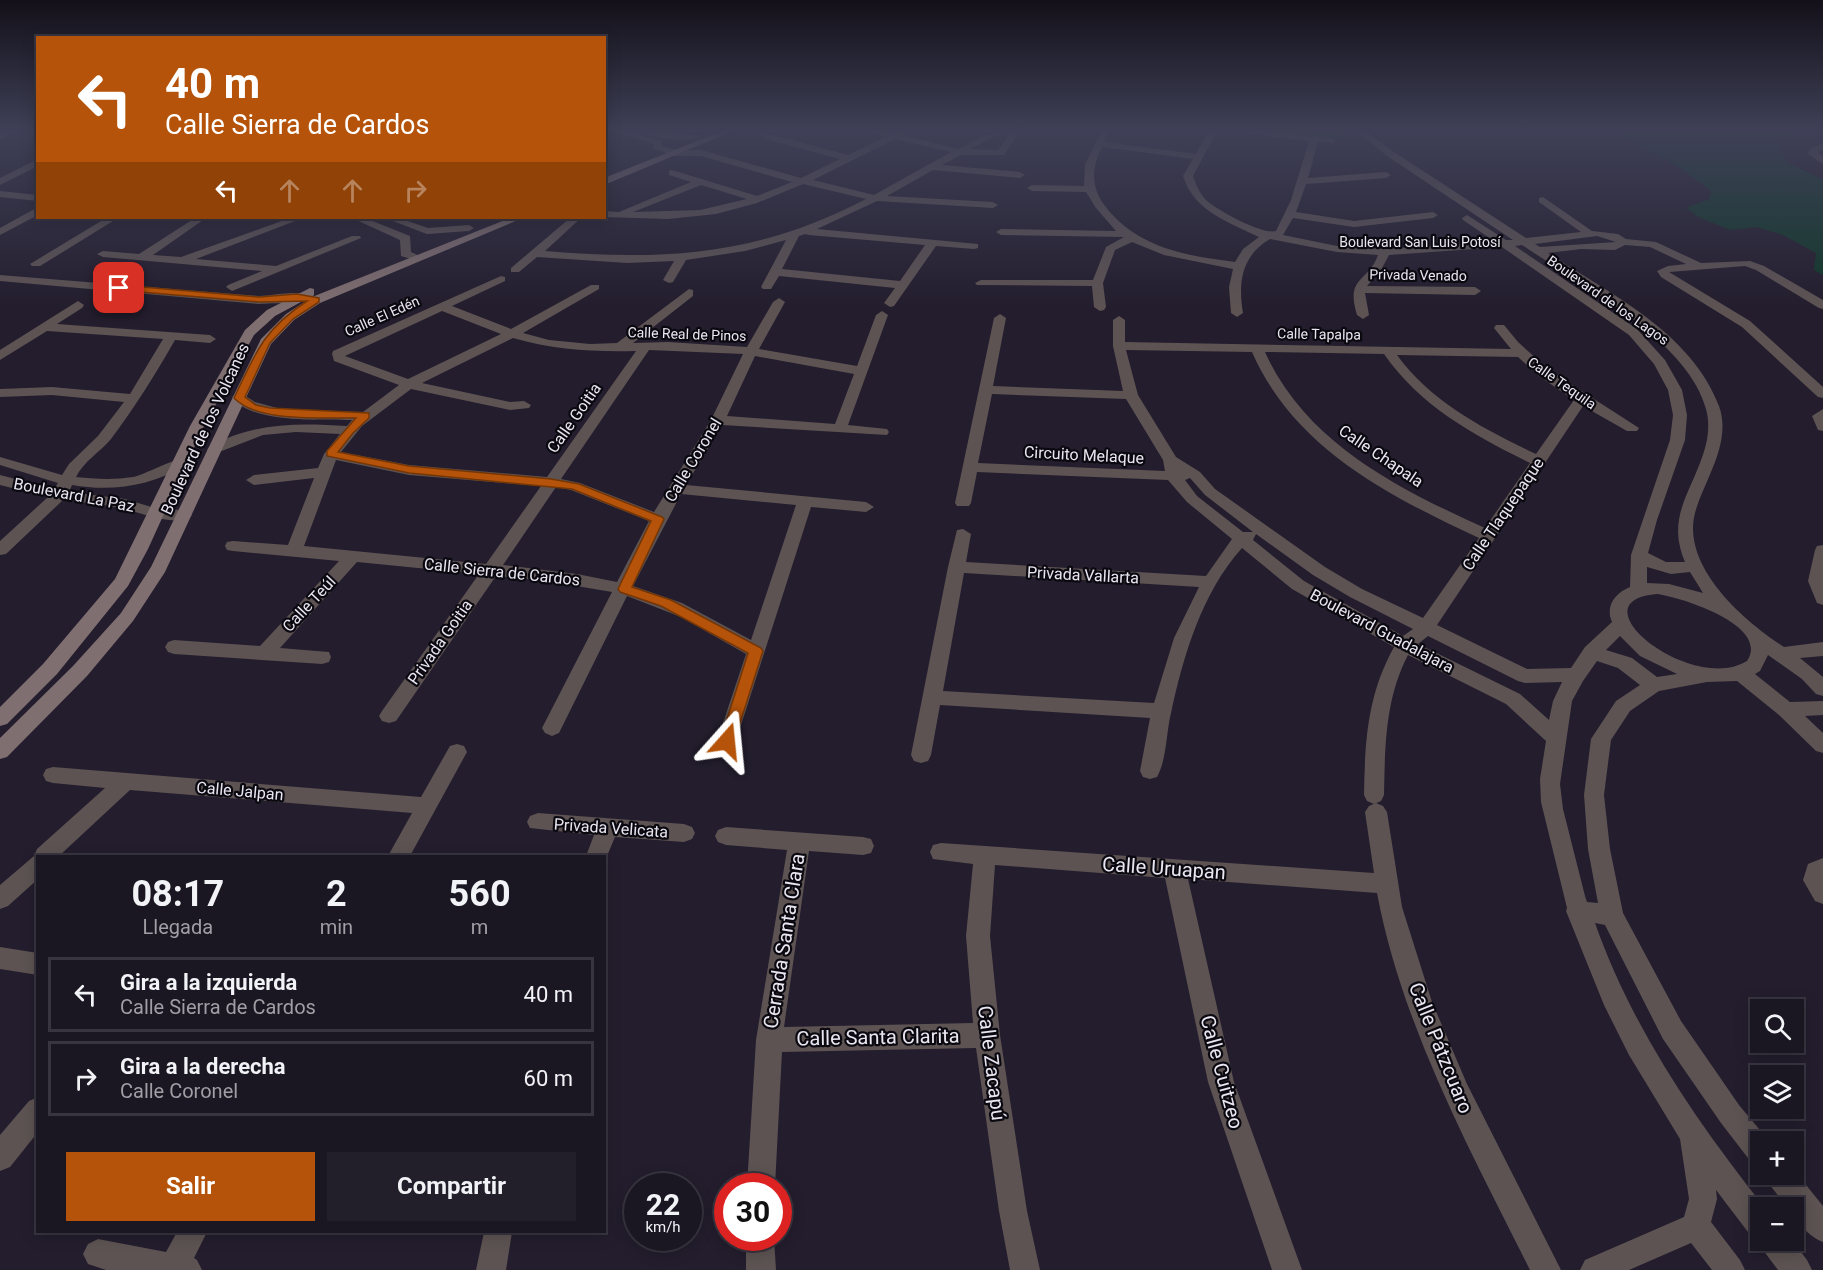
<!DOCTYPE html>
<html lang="es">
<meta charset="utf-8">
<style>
:root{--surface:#1a1622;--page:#231f2a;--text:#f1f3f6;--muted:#9f9fa5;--line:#383540;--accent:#b45309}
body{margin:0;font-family:Roboto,sans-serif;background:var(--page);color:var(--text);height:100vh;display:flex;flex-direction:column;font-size:22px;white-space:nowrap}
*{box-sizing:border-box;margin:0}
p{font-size:20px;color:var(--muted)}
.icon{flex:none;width:33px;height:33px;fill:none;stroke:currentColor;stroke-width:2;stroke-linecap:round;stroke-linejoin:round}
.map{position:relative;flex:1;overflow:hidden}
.drawer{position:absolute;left:36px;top:855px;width:570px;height:378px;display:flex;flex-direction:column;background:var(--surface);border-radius:0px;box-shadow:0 3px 15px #0003,0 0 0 2px var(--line)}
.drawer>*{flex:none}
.top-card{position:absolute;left:36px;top:36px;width:570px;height:183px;border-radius:0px;box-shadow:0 3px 15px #0003,0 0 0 2px var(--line);background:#b45309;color:#fff;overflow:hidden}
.buttons{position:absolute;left:1750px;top:999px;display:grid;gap:12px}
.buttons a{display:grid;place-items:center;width:54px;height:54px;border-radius:0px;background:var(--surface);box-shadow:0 3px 15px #0003,0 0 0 2px var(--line);font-size:30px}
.speed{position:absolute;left:624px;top:1173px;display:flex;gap:12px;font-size:30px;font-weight:700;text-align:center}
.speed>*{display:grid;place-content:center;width:78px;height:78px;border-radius:50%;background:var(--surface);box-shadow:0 3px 15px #0003,0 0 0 2px var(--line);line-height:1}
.speed small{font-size:15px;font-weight:400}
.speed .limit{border:9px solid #d22;background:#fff;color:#111}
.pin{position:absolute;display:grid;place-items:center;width:51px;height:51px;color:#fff;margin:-26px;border-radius:12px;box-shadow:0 3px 9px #0006}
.me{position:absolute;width:66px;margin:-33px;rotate:18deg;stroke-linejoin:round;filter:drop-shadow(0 0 4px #0008)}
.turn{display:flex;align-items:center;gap:21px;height:126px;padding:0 30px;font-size:27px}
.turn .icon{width:78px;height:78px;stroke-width:2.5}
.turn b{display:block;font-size:42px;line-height:51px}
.lanes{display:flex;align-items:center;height:57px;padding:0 30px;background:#0003;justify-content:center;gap:30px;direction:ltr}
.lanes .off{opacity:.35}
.eta{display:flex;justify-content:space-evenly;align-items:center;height:102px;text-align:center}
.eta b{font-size:36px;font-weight:700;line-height:42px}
.button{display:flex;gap:12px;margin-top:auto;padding:12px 30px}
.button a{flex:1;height:69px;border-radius:0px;background:var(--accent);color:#fff;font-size:24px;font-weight:700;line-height:69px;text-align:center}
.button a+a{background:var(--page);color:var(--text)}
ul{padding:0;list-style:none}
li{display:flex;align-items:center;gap:18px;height:75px;margin:0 12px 9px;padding:0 18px;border:3px solid var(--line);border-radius:0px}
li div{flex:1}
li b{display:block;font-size:22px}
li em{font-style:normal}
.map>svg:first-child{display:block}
.green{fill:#103829}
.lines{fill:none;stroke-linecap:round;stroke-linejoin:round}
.street{fill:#5d5353;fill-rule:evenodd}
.secondary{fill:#806f70;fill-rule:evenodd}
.route{fill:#b45309;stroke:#753606;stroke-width:1.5}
.labels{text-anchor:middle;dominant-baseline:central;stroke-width:4.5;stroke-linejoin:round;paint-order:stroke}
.far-street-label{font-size:14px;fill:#eae6f1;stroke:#0b0910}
.street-label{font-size:16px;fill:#eae6f1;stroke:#0b0910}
.near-street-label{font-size:20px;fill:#eae6f1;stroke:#0b0910}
</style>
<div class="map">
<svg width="1823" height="1270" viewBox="0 0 1823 1270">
<rect width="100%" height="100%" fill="#231d2d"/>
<g class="green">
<polygon points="1259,131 1340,131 1348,142"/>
<polygon points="1611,131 1823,131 1776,138 1787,162 1823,180 1823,275 1814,270 1816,253 1781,234 1756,227 1730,230 1698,217 1686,208 1709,199 1711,191 1679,167"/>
</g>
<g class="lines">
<g class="street">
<polygon points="5,131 16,131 0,139 0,133"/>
<path d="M614,131H627L661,141L662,146L676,150H701L801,178L840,159L765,139L761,134L762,132L848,155L885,137L869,131L893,133L908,131L902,135L958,149L994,131H1005L970,149L998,150L1009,135L1008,131H1016L1017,135L1004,155H961L942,165L1020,172L1025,175L1020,178L933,170L887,196L993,202L998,205L993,208L877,201L817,229L978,244V248L974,249L936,246L894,306L890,307L884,303L895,288L779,276L771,289H763L761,287L786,240L745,251L686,260L673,282L669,283L663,280L674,261L627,263L537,257L519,272H511V268L570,218H581L545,251C664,261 757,256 866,199L803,184L757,203L716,214L668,219L604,217V211L619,212L691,182L669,175V171L672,170L757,196L792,182L701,156H675L654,149L653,144ZM895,139L951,152L874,195L813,180ZM701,185L747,199L700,210L633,212ZM805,234L809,235L925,245L900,281L782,269L799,236Z"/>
<path d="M642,131C650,131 699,134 702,136C691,144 652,139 642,131Z"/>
<path d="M1101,131H1109L1104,142L1196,154L1209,131H1217L1193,176C1196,185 1200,194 1207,201C1219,211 1262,235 1276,231L1291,200L1309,141L1249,134L1245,131H1269L1334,139V143L1318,142L1308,178L1386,172L1391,175L1386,178L1306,184L1296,212L1354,221L1433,212L1438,215L1433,218L1354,227L1293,218L1283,235L1337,246L1385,249L1494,241L1463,220L1462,218L1467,215L1506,240H1513L1387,156L1357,131H1366L1394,152L1526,238L1581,232L1539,202V198L1543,197L1592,231L1618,234L1626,239L1656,242L1701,263L1750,261L1764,266L1823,300V309L1819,308L1756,270L1745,266L1669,272L1750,321L1823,387V398L1818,397L1742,327L1661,277L1657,271L1668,266L1686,264L1650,247L1625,245L1615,250L1581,249L1548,253C1610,294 1691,332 1719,406C1727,428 1720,451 1711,472C1704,490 1693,509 1693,528C1693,577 1747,623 1784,647L1823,642V656L1800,658L1823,677V696L1816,694L1802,679L1768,655L1760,671L1755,674L1790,702L1823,701V715L1805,716L1823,733V753L1816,751L1779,715L1737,681L1707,682L1659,691L1630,711L1611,740L1604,795L1610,849L1623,913L1681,1021L1739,1105L1770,1142H1761V1166L1751,1162L1721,1123L1663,1039L1605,925L1595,923C1632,1028 1696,1121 1765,1208H1761V1240H1792L1807,1260L1812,1270H1778L1763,1250L1759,1239L1751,1236L1716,1190L1717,1199L1711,1222L1740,1260L1745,1270H1712L1691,1243L1629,1270H1580L1585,1260L1684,1217L1689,1199L1680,1139L1629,1055L1604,1005L1566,911L1567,908L1541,802L1540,779L1546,741L1506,704L1408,655C1385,699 1385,747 1384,795L1381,801L1374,804L1367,801L1364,795C1365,741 1367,696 1394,647L1292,589L1242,548C1202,592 1183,657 1171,713C1166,733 1167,759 1157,777L1150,779L1143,777L1140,771L1150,718L940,705L931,755L928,761L921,763L914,761L911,755L948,567L957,530L963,529L971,534L966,562L1206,576L1232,539L1187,502L1168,480L977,472L971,503L969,506H957L955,503L994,318L1000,314L1006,318L993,386L1123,391L1113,346V320L1119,316L1125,320V342L1511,349L1494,328L1496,325H1504L1518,342L1549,370L1639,428L1637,431H1627L1583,406L1437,625L1527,669L1571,668L1585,647L1612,622C1605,606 1615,593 1630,587L1631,555L1670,440L1673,415L1668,390L1654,364L1629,335L1502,247L1389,255L1381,270L1367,286L1475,287L1481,291L1475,295L1365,293L1369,315L1363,319L1357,315C1345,276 1368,283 1378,255L1337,252L1270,239C1241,256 1238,283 1243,313L1237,317L1231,313L1229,287L1233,269L1164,255L1132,242L1115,250L1103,283L1106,307L1104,310L1100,311L1094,307L1092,286L977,285L975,283L981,280H1093L1106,247L1124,237L1001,235L996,232L1001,229L1116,231L1096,208L1086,192L1032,191L1027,188L1032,185L1084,186L1085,165ZM1102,147L1193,159L1183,176C1194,211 1228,222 1259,237L1243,249L1235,262C1188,256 1142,249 1109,211C1091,190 1090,172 1102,147ZM1597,236L1616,242L1540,247L1535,244ZM1522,245C1578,283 1688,340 1706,409C1711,427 1707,445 1700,463C1686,499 1668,522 1685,562H1666L1648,553L1657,520L1685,440L1687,415L1682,390L1665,360L1637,329L1515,246ZM1126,350L1252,352C1294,448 1389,496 1479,538L1423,618L1362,589L1325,567L1215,489L1200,472L1176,457L1138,395ZM1265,352L1384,354C1421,407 1474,435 1530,463L1485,528C1399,489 1306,443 1265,352ZM1397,355L1518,357L1539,376L1574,400L1536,454C1484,429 1432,403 1397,355ZM992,394L1126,399L1163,460L1165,471L978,463ZM1190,478L1205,495L1253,532H1243L1197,496L1185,480ZM1256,534L1313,575L1350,597L1413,629L1403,636L1304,581L1253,540ZM1647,567L1671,574L1690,572L1703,593L1669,584L1647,583ZM964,573L1199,587L1174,638L1154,703L943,691ZM1657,594C1680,597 1771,625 1747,661C1692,695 1572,601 1657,594ZM1428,636L1518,681L1525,683L1562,682L1553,701L1549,720L1520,694L1418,644ZM1620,636L1640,656L1677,674L1657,677L1632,658L1606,650ZM1597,661L1618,668L1640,685L1616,701L1591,739L1584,795L1588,849L1598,903L1587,902L1585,896L1563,809L1560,784L1572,701L1583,681Z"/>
<polygon points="1823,143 1823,150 1818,152 1823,157 1823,164 1808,154 1810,149"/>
<polygon points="38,159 38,166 0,185 0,178"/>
<polygon points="0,191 38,195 38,201 0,197"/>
<polygon points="38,207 38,215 0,235 0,228"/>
<polygon points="106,218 118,218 40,266 32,266 30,264"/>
<polygon points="195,218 206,218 153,255 181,257 290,218 303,218 196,259 276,266 352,236 360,236 361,238 232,291 226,287 228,285 262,271 103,257 97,254 103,251 139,254"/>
<polygon points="352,218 365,218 410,236 411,252 424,258 418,261 401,256 400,240"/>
<polygon points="385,218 399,218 428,228 469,225 474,228 469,231 427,234"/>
<path d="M0,275L259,296C276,295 306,288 320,299C315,303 270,303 259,304L0,281Z"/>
<path d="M501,276L505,277V281L452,306L511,329L591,285H599V289L523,333L549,340L590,344L617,343L689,289L693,290V296L633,343L668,342L747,347L773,302L779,298L785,302L759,349L857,366L876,315L882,311L888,315L848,425L887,429L889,432L887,435L722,425L686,485L866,502L874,507L866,512L811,507L734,747L727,749L720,747L717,741L746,654L681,617L627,596L559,733L552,736L545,733L542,728L612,592L547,581L496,576L396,721L389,723L382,721L379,716L382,711L479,574L357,562L280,648L329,652L331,657L329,662L322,664L174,654L168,652L165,647L168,642L174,640L260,646L339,561L233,551L227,550L225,546L227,542L233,541L288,545L314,478L254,485L246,480L254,475L318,468L324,454L340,434L296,432L263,435L214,454L209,453L207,450L209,447C254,422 297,423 347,426L352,420C320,419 254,424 232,398L234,395H244L255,402L281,409L363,412L399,385L334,361L332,354L333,351ZM442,311L501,334L408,379L345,356ZM513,338C555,350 593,352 636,351L547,477L409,465L341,452L362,426L411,389L510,410L529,408L531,405L524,401L510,402L422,383ZM649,350L743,354L711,420L654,512L580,483L561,479ZM755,356L854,374L835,424L727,416ZM336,460L409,475L541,486L486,564L304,546ZM556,487L571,490L649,521L617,582L577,574L503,565ZM681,494L796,505L751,640L682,603L633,586Z"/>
<path d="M78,301L84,305L82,308L57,324L210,335L216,339L210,343L175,340C155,375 135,407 111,439C100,452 84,461 76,477C95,479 114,480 133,477C147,474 174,457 185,460L187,463L185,466C150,486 112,492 72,485L69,492L125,499L158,509L184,510L192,515C180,529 139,512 124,509C104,504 83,503 63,500L6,554L0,555V541L48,497L0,485V475L54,489L58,483L0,465V457L62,475L69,464L98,436L124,402L52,395L0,397V389L52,387L130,394L163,339L47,331L0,360V350Z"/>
<polygon points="1823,409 1823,431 1818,430 1812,416"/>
<polygon points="1823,545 1823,605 1817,603 1808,581 1815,550 1817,546"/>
<polygon points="457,744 464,746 467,752 410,856 388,856 412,813 130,790 59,856 38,856 38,879 8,906 0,909 0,885 34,856 37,849 105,788 53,783 46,781 43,775 46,769 53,767 421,797 450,746"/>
<path d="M1376,803L1383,806L1387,812L1402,907L1432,1002L1467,1084L1561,1270H1530C1470,1150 1402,1026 1377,893L1188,879L1234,1082L1302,1270H1272L1208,1082L1165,878L995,865L990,936L1000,1035L1027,1211L1040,1270H1010L999,1211L976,1048L782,1052L775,1186H747L756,1040L787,850L726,845L718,842L715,836L718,830L726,827L863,837L871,839L874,846L871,853L863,855L809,851L784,1027L973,1023L966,936L973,864L933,859L930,852L933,845L941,843L1374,873L1365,812L1369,806Z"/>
<polygon points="538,813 684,824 692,827 695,833 692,839 684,842 615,837 604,863 604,856 586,856 594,835 530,828 527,822 530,816"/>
<polygon points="1823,858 1823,904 1815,901 1803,880 1808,864"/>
<polygon points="0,947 38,953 38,975 0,969"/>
<polygon points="38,1097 38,1132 10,1167 0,1171 0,1135 29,1101"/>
<path d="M1794,1170L1823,1206V1242C1810,1237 1794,1222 1794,1208H1788L1769,1184L1765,1174H1794Z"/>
<polygon points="177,1232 207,1232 194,1258 197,1260 202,1270 106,1270 88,1264 83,1254 88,1244 98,1239 166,1252"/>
<polygon points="484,1232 512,1232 506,1270 476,1270"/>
<polygon points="746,1238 774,1238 776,1270 746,1270"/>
</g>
<g class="secondary">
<polygon points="722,131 733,131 604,185 604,178"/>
<polygon points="510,218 523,218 320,303 294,320 271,344 165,572 133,621 87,676 7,757 0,759 0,738 73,666 121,613 151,567 261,339 286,314 312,297"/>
<polygon points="310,288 314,289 314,295 275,316 254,335 204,426 148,549 128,586 57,674 7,724 0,726 0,707 43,664 115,579 190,426 245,330 267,310"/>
</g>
</g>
<linearGradient id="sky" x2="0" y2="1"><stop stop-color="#131019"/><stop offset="0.42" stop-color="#3f4057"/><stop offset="1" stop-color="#3f4057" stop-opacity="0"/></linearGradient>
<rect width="1823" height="309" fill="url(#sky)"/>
<path class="route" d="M119,285L259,297L297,294L319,298V302L293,319L270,343L245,397L256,405L270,408L369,413V418L353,433L338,452L409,466L551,479L579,484L662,517L664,519L632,587L671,600L761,648L763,651L733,745H722L720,741L748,653L661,606L620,592L618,589L651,521L572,489L409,473L327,456V451L356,418C322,417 258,423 234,398C256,352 263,330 307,301L259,302L116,290V286Z"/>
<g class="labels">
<g class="far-street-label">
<text x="1420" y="242">Boulevard San Luis Potosí</text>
<text transform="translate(1418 275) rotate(1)">Privada Venado</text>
<text transform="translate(1608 300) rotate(35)">Boulevard de los Lagos</text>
<text transform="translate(382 316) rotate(-24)">Calle El Edén</text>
<text transform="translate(687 334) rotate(2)">Calle Real de Pinos</text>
<text transform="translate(1319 334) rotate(1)">Calle Tapalpa</text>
<text transform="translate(1562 383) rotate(35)">Calle Tequila</text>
</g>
<g class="street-label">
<text transform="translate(574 418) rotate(-55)">Calle Goitia</text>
<text transform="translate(205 429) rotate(-65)">Boulevard de los Volcanes</text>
<text transform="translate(1084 455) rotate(3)">Circuito Melaque</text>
<text transform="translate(1381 456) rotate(34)">Calle Chapala</text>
<text transform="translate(693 460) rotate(-59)">Calle Coronel</text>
<text transform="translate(74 495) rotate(11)">Boulevard La Paz</text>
<text transform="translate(1503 514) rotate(-56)">Calle Tlaquepaque</text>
<text transform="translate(502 572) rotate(6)">Calle Sierra de Cardos</text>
<text transform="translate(1083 575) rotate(3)">Privada Vallarta</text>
<text transform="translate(309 604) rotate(-47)">Calle Teúl</text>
<text transform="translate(1382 631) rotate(28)">Boulevard Guadalajara</text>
<text transform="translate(440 642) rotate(-55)">Privada Goitia</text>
<text transform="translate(240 791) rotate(5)">Calle Jalpan</text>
<text transform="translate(611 828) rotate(4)">Privada Velicata</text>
</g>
<g class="near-street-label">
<text transform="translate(1164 868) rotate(4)">Calle Uruapan</text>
<text transform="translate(784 941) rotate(-81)">Cerrada Santa Clara</text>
<text transform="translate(878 1037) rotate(-1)">Calle Santa Clarita</text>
<text transform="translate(1441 1048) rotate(68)">Calle Pátzcuaro</text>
<text transform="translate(992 1063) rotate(83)">Calle Zacapú</text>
<text transform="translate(1222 1072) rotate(75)">Calle Cuitzeo</text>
</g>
</g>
</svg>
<div class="buttons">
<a><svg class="icon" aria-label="search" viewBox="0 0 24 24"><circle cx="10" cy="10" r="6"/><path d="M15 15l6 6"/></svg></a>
<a><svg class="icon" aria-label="layers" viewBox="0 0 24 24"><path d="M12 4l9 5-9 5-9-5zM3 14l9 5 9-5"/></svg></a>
<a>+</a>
<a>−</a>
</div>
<div class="speed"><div>22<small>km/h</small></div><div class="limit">30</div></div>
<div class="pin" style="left:119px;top:288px;background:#d93025"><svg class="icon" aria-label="arrive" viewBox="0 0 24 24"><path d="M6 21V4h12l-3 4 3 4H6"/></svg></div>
<svg class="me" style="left:727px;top:741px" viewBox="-20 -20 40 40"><path d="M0-17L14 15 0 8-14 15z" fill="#b45309" stroke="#fff" stroke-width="4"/></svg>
<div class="top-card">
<div class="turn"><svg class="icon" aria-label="left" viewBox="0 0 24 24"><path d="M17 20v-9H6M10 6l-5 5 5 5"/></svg><div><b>40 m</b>Calle Sierra de Cardos</div></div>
<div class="lanes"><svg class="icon" aria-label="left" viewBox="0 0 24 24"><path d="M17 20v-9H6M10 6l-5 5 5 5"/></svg><svg class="icon off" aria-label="ahead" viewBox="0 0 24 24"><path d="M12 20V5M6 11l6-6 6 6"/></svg><svg class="icon off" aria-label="ahead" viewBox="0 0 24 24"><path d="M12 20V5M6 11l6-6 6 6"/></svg><svg class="icon off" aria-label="right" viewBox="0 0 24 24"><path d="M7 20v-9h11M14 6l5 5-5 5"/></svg></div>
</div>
<section class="drawer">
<div class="eta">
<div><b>08:17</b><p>Llegada</p></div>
<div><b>2</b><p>min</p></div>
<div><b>560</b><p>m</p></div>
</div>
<ul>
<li><svg class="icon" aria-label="left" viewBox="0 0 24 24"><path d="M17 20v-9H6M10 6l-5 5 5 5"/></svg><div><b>Gira a la izquierda</b><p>Calle Sierra de Cardos</p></div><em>40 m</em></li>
<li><svg class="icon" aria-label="right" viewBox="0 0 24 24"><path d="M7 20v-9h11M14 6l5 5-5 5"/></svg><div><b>Gira a la derecha</b><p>Calle Coronel</p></div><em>60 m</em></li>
</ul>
<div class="button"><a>Salir</a><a>Compartir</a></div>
</section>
</div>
